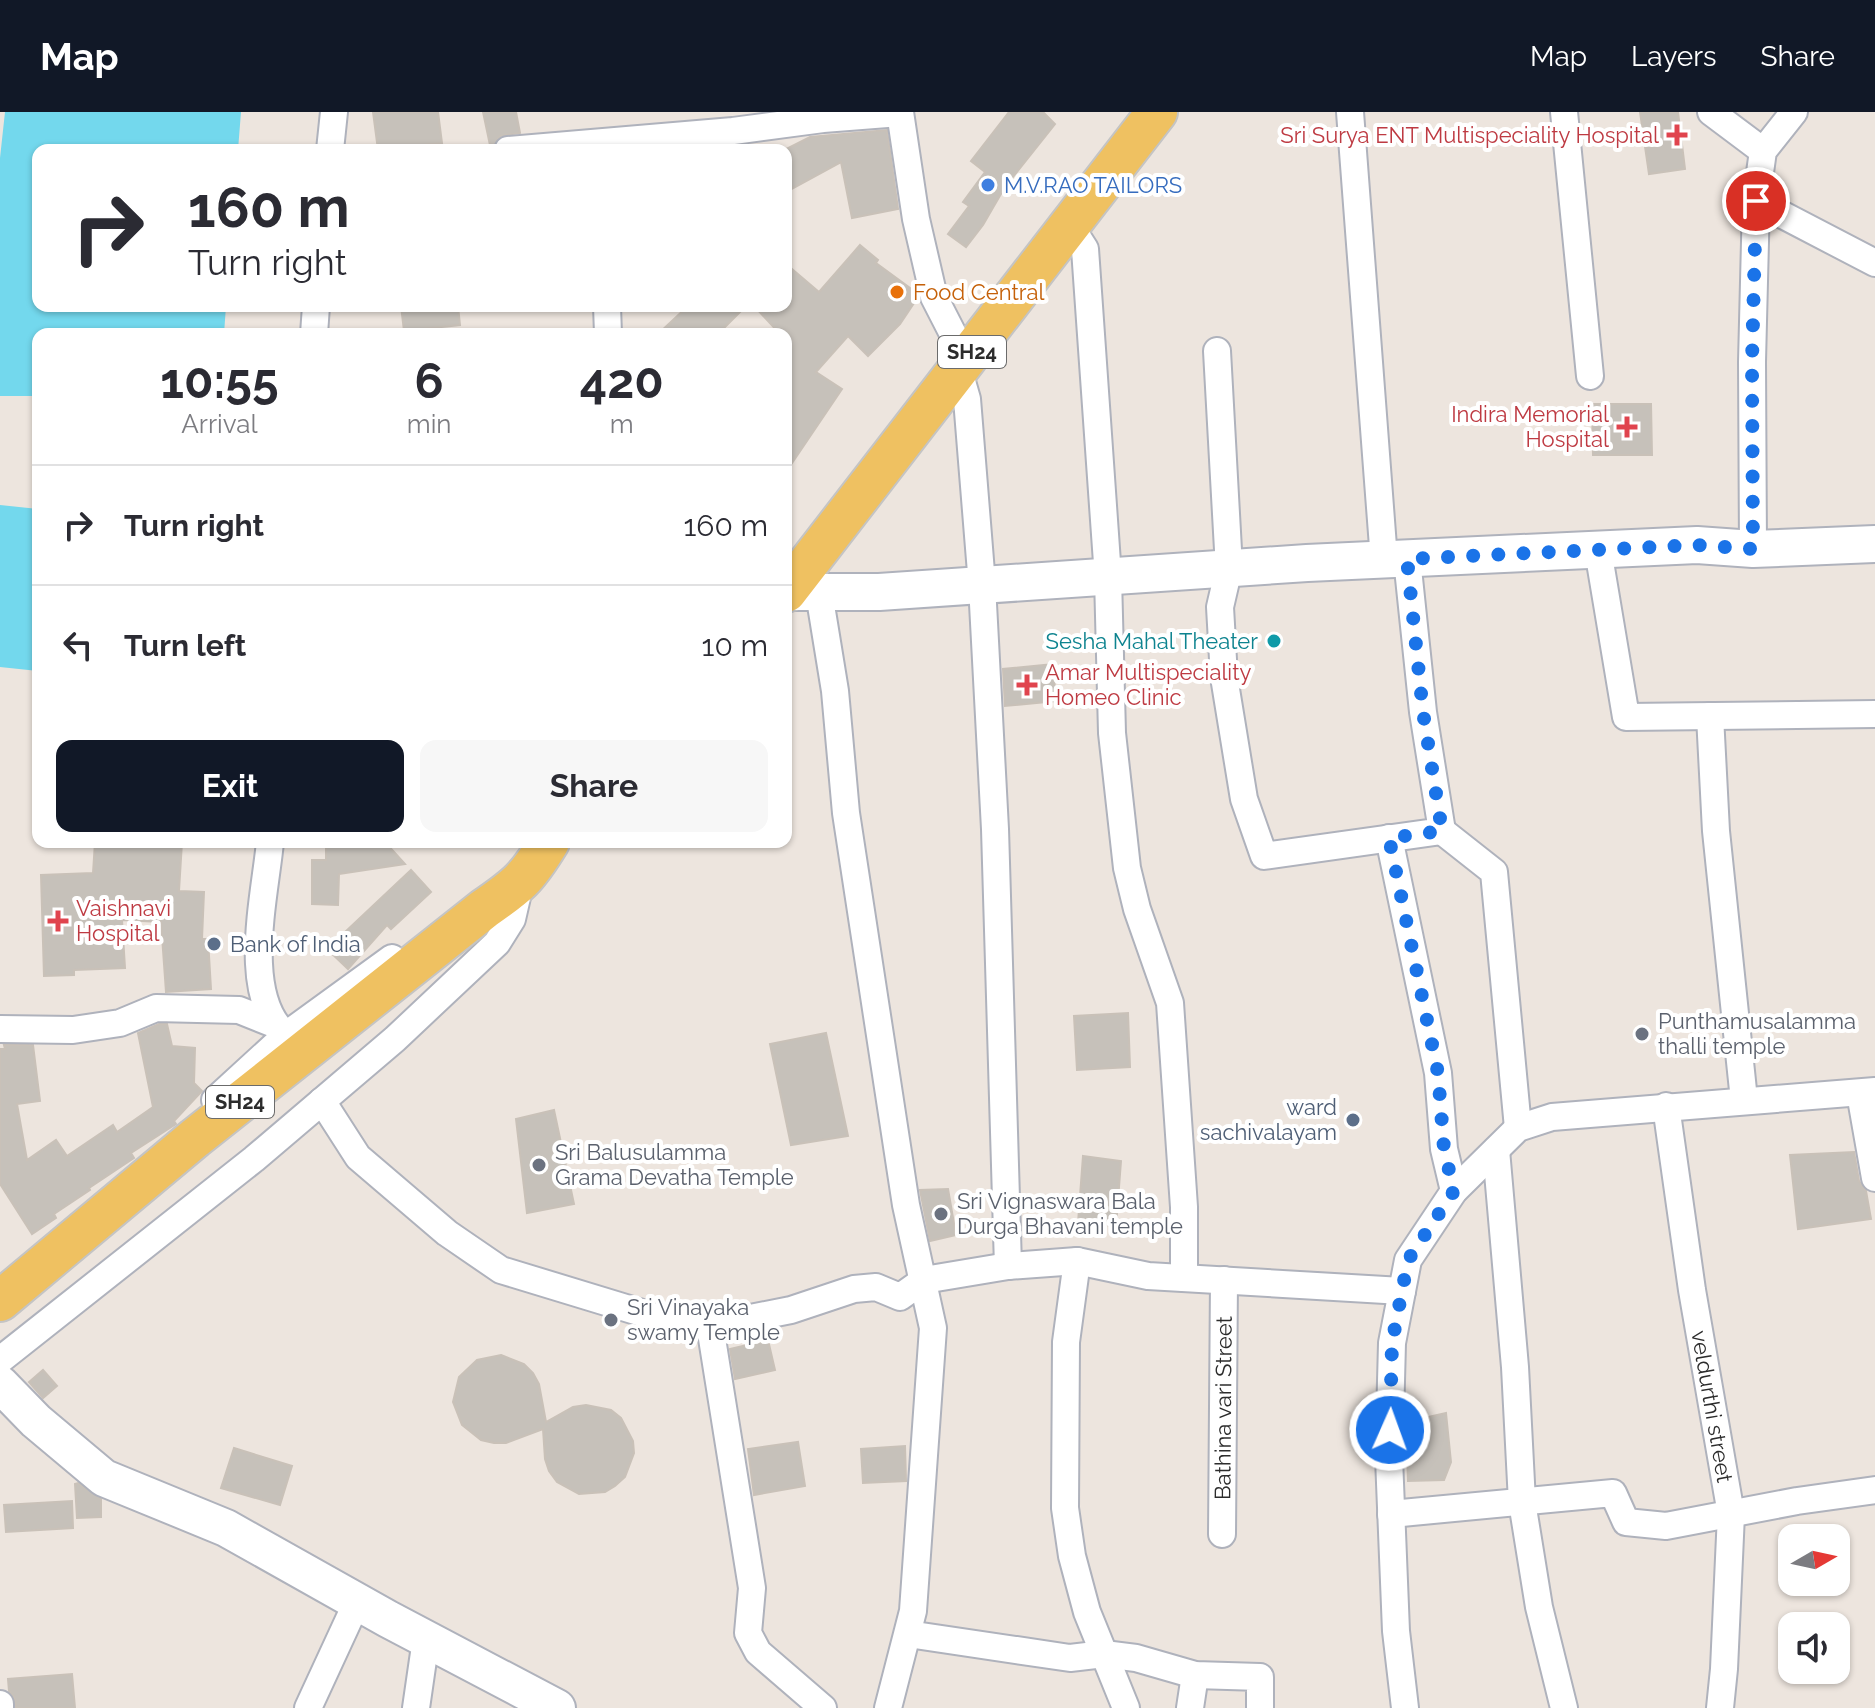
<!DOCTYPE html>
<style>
:root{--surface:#fff;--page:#f7f7f7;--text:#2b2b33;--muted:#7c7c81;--line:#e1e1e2;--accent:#111827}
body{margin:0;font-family:Raleway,sans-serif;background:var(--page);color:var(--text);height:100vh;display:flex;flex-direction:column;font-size:30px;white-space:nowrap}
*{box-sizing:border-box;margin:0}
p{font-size:26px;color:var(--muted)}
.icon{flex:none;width:44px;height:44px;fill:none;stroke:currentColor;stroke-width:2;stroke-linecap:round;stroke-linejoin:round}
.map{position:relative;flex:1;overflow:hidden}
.details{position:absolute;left:32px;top:216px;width:760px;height:520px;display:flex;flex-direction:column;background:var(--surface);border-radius:16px;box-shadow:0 2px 6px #0004}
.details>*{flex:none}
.guide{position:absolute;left:32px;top:32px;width:760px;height:168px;border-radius:16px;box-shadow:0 2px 6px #0004;background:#fff;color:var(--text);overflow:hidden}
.needle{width:52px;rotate:81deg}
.controls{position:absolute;left:1778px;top:1412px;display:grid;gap:16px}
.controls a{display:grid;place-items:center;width:72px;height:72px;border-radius:16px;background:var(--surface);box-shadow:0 2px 6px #0004;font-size:40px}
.pin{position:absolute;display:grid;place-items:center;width:68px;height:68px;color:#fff;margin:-34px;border:4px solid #fff;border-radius:50%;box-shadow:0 2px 8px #0007}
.me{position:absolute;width:88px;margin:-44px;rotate:2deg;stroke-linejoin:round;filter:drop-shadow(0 0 6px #0008)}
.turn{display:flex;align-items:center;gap:28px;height:168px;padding:0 24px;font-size:36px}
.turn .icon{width:104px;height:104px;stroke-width:2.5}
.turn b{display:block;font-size:56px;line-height:68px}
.eta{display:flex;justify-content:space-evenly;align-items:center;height:136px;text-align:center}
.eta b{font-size:48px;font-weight:700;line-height:56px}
.primary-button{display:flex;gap:16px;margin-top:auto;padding:16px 24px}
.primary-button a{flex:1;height:92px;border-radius:16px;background:var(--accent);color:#fff;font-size:32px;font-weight:700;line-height:92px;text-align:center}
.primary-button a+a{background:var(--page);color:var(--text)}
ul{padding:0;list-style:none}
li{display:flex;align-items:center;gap:24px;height:120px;padding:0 24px;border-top:2px solid var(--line)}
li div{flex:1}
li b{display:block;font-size:30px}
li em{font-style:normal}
header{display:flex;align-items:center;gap:48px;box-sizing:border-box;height:112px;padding:0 40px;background:var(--accent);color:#fff}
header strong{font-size:38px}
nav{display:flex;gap:44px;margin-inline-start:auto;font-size:28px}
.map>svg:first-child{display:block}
.water{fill:#73d8ed}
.building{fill:#c6c1ba;stroke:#c9c1b8;stroke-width:2}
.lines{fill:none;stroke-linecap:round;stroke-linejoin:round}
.street-casing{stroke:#afb2bc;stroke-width:30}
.secondary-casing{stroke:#afb2bc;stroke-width:40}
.primary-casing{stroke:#c4c4c4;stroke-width:44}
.street{stroke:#fff;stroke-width:26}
.secondary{stroke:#fff;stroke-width:36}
.primary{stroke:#efc161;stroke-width:40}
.route{stroke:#1a73e8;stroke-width:14;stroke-dasharray:0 25.2}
.health-dot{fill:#e0444e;stroke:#fff;stroke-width:3}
.shop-dot{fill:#3f7fe0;stroke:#fff;stroke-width:3}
.food-dot{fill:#e8710a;stroke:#fff;stroke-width:3}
.culture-dot{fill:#0f9aa8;stroke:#fff;stroke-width:3}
.service-dot{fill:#5c6f8a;stroke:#fff;stroke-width:3}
.worship-dot{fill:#6b7280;stroke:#fff;stroke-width:3}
.labels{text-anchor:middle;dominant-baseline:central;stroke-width:8;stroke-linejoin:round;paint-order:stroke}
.shield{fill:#fff;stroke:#6b6b6b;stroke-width:2}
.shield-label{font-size:20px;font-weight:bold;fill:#2c2c2c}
.health-label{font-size:22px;fill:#be3a42;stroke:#fff;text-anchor:end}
.shop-label{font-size:22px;fill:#366cbe;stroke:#fff;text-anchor:start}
.food-label{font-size:22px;fill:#c56008;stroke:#fff;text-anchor:start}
.culture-label{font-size:22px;fill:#0d838f;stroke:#fff;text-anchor:end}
.service-label{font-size:22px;fill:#4e5e75;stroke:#fff;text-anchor:start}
.worship-label{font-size:22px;fill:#5b616d;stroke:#fff;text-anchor:start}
.street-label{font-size:22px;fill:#2c2c2c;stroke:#fff}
</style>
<header>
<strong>Map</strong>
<nav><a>Map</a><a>Layers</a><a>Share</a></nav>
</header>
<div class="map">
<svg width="1875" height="1596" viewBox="0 0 1875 1596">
<rect width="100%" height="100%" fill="#ede5de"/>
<g class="water">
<polygon points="5,0 241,0 238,38 38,38 38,194 226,194 224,222 38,222 38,284 0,284 0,46"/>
<polygon points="0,393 38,397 38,559 0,555"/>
</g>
<g class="building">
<polygon points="373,0 438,0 442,31 378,38"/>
<polygon points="483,0 516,0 520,21 500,24 491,38"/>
<polygon points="1009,0 1043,0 1055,12 1005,75 983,113 966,135 948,122 969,94 963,90 985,60 971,49"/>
<polygon points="1640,0 1678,0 1685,57 1649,62"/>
<polygon points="887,18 898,97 852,106 841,50 786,80 786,37 810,25"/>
<polygon points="860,133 878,148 876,151 917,181 918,185 900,212 868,244 848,224 816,260 842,277 786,360 786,222 780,222 754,194 786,194 786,152 819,180"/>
<polygon points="401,194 458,194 460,213 404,219"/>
<polygon points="688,194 746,194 718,222 658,222"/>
<polygon points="1592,292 1651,292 1652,343 1593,343"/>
<polygon points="1053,552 1056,589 1005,594 1003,557"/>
<polygon points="95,730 182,730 179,779 204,780 202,827 208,827 211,877 166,880 161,810 122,808 125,856 74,858 74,863 44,864 41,763 93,761"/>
<polygon points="326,730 385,730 405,752 339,762 338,793 312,792 312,748 326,748"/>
<polygon points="411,758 431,780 391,817 387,813 348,857 327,837"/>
<polygon points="1128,901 1130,955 1077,958 1074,904"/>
<polygon points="159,912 167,912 172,934 195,936 194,971 202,979 174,1009 176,1012 131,1041 134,1046 89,1076 90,1078 54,1102 56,1106 32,1122 0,1072 0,937 5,937 4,933 33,933 40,989 17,992 27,1048 56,1028 67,1044 113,1013 117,1020 153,995 138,921"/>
<polygon points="826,921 848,1024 791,1033 770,932"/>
<polygon points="554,998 574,1092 527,1101 516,1007"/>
<polygon points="1854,1040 1859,1069 1866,1079 1871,1107 1798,1117 1790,1043"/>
<polygon points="1083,1044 1121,1049 1116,1114 1078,1111"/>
<polygon points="948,1077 956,1123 930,1129 920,1078"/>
<polygon points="768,1228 775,1258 735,1267 730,1237"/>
<polygon points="501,1243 524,1252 533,1261 539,1272 546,1310 573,1295 586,1293 611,1298 621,1306 633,1329 634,1341 625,1365 615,1374 605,1380 579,1382 557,1370 549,1359 545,1347 543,1317 506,1331 494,1331 481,1328 462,1313 453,1290 459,1265 477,1248"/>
<polygon points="43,1258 57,1274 43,1286 29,1270"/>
<polygon points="1446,1301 1451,1350 1444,1368 1408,1369 1406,1310"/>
<polygon points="798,1330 805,1374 754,1383 748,1337"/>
<polygon points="905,1334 906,1369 863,1371 861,1337"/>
<polygon points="234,1336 292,1354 280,1393 221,1376"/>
<polygon points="78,1371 101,1387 101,1405 77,1406 75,1372"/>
<polygon points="72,1389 73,1416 6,1420 4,1393"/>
<polygon points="72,1562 75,1596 16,1596 14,1585 9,1579 8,1567"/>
</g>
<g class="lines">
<defs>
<g id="street">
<polyline points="900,0 916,107 934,185 954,224"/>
<polyline points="1350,0 1384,448"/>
<polyline points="1564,0 1590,264"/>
<polyline points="1711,0 1763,39"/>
<polyline points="330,38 334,0"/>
<polyline points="508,38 733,19 823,7 900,1"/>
<polyline points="1756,89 1875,151"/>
<polyline points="1069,112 1085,137 1108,465 1112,621 1127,756 1137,797 1170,891 1184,1095 1184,1166"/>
<polyline points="607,194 608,222"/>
<polyline points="314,222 316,194"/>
<polyline points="1217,239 1229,456 1220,495 1224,565 1244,687 1264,744 1442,719 1423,600 1407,447"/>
<polyline points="959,259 967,287 982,473 995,717 1008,1154"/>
<polyline points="1753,437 1752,250 1756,89 1763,39 1794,0"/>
<polyline points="1598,438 1626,605 1875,602"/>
<polyline points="819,481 835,579 846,701 906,1093 933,1216 913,1499 888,1596"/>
<polyline points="1710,604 1716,719 1744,988"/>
<polyline points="1442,719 1494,760 1518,1016"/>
<polyline points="1389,726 1438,961 1444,1037 1454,1079"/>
<path d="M270,730C265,784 240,883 286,923L392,846"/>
<polyline points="0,917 73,918 120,911 156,896 239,898 274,912"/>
<polyline points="1860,981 1875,1066"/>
<polyline points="215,988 286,923"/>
<polyline points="322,989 358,1045 447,1121 501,1158 662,1207 710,1214 791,1198 854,1177 876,1175 900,1185 924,1168 1008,1154 1077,1149 1148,1164 1402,1179"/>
<path id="s1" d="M1666,994L1692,1178L1731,1402L1724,1557L1720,1596"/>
<polyline points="1496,1038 1515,1255 1522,1390 1539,1495 1564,1596"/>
<polyline points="1077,1149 1066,1230 1065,1396 1072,1444 1087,1500 1126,1596"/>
<polyline points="710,1214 752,1476 748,1521 758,1540 823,1596"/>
<polyline points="0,1248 254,1047 395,927 497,831 512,807 520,772 517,772"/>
<polyline points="1391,1402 1613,1381 1626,1410 1666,1414 1797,1389 1875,1378"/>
<path id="s2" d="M1222,1422L1224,1168"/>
<polyline points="908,1522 1070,1546 1104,1542 1136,1546 1195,1563 1260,1565 1260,1596"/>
<polyline points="0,1592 0,1596"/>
<polyline points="308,1596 357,1490"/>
<polyline points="416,1596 426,1527"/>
<polyline points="1190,1596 1195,1563"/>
<polyline points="1405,1596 1396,1519 1389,1346 1392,1231 1408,1148 1454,1079 1518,1016 1552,1005 1875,979"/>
</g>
<g id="secondary">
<polyline points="786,480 879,480 1307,451 1697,433 1753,437 1875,432"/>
<polyline points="0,1272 36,1309 104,1366 226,1416 388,1507 557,1596"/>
</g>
<g id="primary">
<polyline points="786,480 1157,0"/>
<path d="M0,1189L195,1026L484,797C519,773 527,766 549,730"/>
</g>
</defs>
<use href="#street" class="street-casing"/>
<use href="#secondary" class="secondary-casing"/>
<use href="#primary" class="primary-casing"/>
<use href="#street" class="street"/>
<use href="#secondary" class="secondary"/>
<use href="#primary" class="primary"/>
</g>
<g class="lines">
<polyline class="route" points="1390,1318 1392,1231 1408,1148 1454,1079 1444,1037 1438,961 1389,726 1442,719 1423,600 1407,447 1697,433 1753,437 1752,250 1756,89"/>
</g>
<g class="health-dot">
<path d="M1673 11h8v8h8v8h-8v8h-8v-8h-8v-8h8z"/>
<path d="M1623 303h8v8h8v8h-8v8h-8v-8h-8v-8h8z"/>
<path d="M1023 561h8v8h8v8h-8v8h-8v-8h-8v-8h8z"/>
<path d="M54 797h8v8h8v8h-8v8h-8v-8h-8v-8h8z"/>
</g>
<circle class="shop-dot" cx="988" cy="73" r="8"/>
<circle class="food-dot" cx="897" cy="180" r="8"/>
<circle class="culture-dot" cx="1274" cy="529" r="8"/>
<g class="service-dot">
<circle cx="214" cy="832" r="8"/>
<circle cx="1353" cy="1008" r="8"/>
</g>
<g class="worship-dot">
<circle cx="1642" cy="922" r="8"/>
<circle cx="539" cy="1053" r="8"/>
<circle cx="941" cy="1102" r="8"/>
<circle cx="611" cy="1208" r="8"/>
</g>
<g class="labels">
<g class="shield">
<rect x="938" y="224" width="68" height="32" rx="6"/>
<rect x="206" y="974" width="68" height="32" rx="6"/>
</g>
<g class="shield-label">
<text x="972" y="240">SH24</text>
<text x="240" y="990">SH24</text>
</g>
<g class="health-label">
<text x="1659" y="23">Sri Surya ENT Multispeciality Hospital</text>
<text x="1609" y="302">Indira Memorial<tspan x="1609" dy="25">Hospital</tspan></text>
<text x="1045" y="560" text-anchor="start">Amar Multispeciality<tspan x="1045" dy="25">Homeo Clinic</tspan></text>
<text x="76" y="796" text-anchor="start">Vaishnavi<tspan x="76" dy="25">Hospital</tspan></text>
</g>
<g class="shop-label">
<text x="1004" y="73">M.V.RAO TAILORS</text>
</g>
<g class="food-label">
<text x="913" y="180">Food Central</text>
</g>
<g class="culture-label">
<text x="1258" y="529">Sesha Mahal Theater</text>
</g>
<g class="service-label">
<text x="230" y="832">Bank of India</text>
<text x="1337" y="995" text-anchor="end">ward<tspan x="1337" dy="25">sachivalayam</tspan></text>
</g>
<g class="worship-label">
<text x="1658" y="909">Punthamusalamma<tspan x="1658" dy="25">thalli temple</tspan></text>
<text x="555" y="1040">Sri Balusulamma<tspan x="555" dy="25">Grama Devatha Temple</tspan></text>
<text x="957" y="1089">Sri Vignaswara Bala<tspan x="957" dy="25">Durga Bhavani temple</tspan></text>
<text x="627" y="1195">Sri Vinayaka<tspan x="627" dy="25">swamy Temple</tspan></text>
</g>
<g class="street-label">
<text stroke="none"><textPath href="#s1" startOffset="304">veldurthi street</textPath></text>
<text stroke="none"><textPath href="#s2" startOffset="126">Bathina vari Street</textPath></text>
</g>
</g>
</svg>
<div class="controls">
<a><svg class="needle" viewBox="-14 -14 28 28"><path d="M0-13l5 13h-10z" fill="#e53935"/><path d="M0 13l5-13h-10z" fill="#7c7c81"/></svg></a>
<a><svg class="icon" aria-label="sound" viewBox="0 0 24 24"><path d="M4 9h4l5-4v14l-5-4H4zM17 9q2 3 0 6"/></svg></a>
</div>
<div class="pin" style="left:1756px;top:89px;background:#d93025"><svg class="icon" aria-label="arrive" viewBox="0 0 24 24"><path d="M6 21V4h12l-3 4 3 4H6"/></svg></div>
<svg class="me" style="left:1390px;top:1318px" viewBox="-20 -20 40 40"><circle r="17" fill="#1a73e8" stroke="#fff" stroke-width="3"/><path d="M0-11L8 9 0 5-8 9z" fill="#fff"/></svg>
<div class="guide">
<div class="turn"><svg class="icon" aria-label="right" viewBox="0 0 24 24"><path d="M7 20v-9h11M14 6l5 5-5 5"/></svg><div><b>160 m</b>Turn right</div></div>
</div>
<section class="details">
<div class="eta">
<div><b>10:55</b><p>Arrival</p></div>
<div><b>6</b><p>min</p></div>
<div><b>420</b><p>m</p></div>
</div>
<ul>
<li><svg class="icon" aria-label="right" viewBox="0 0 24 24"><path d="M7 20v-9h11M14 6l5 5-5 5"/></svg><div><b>Turn right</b></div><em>160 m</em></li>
<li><svg class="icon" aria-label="left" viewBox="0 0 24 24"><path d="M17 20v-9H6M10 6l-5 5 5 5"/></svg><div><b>Turn left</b></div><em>10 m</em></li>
</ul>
<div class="primary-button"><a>Exit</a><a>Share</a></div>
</section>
</div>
